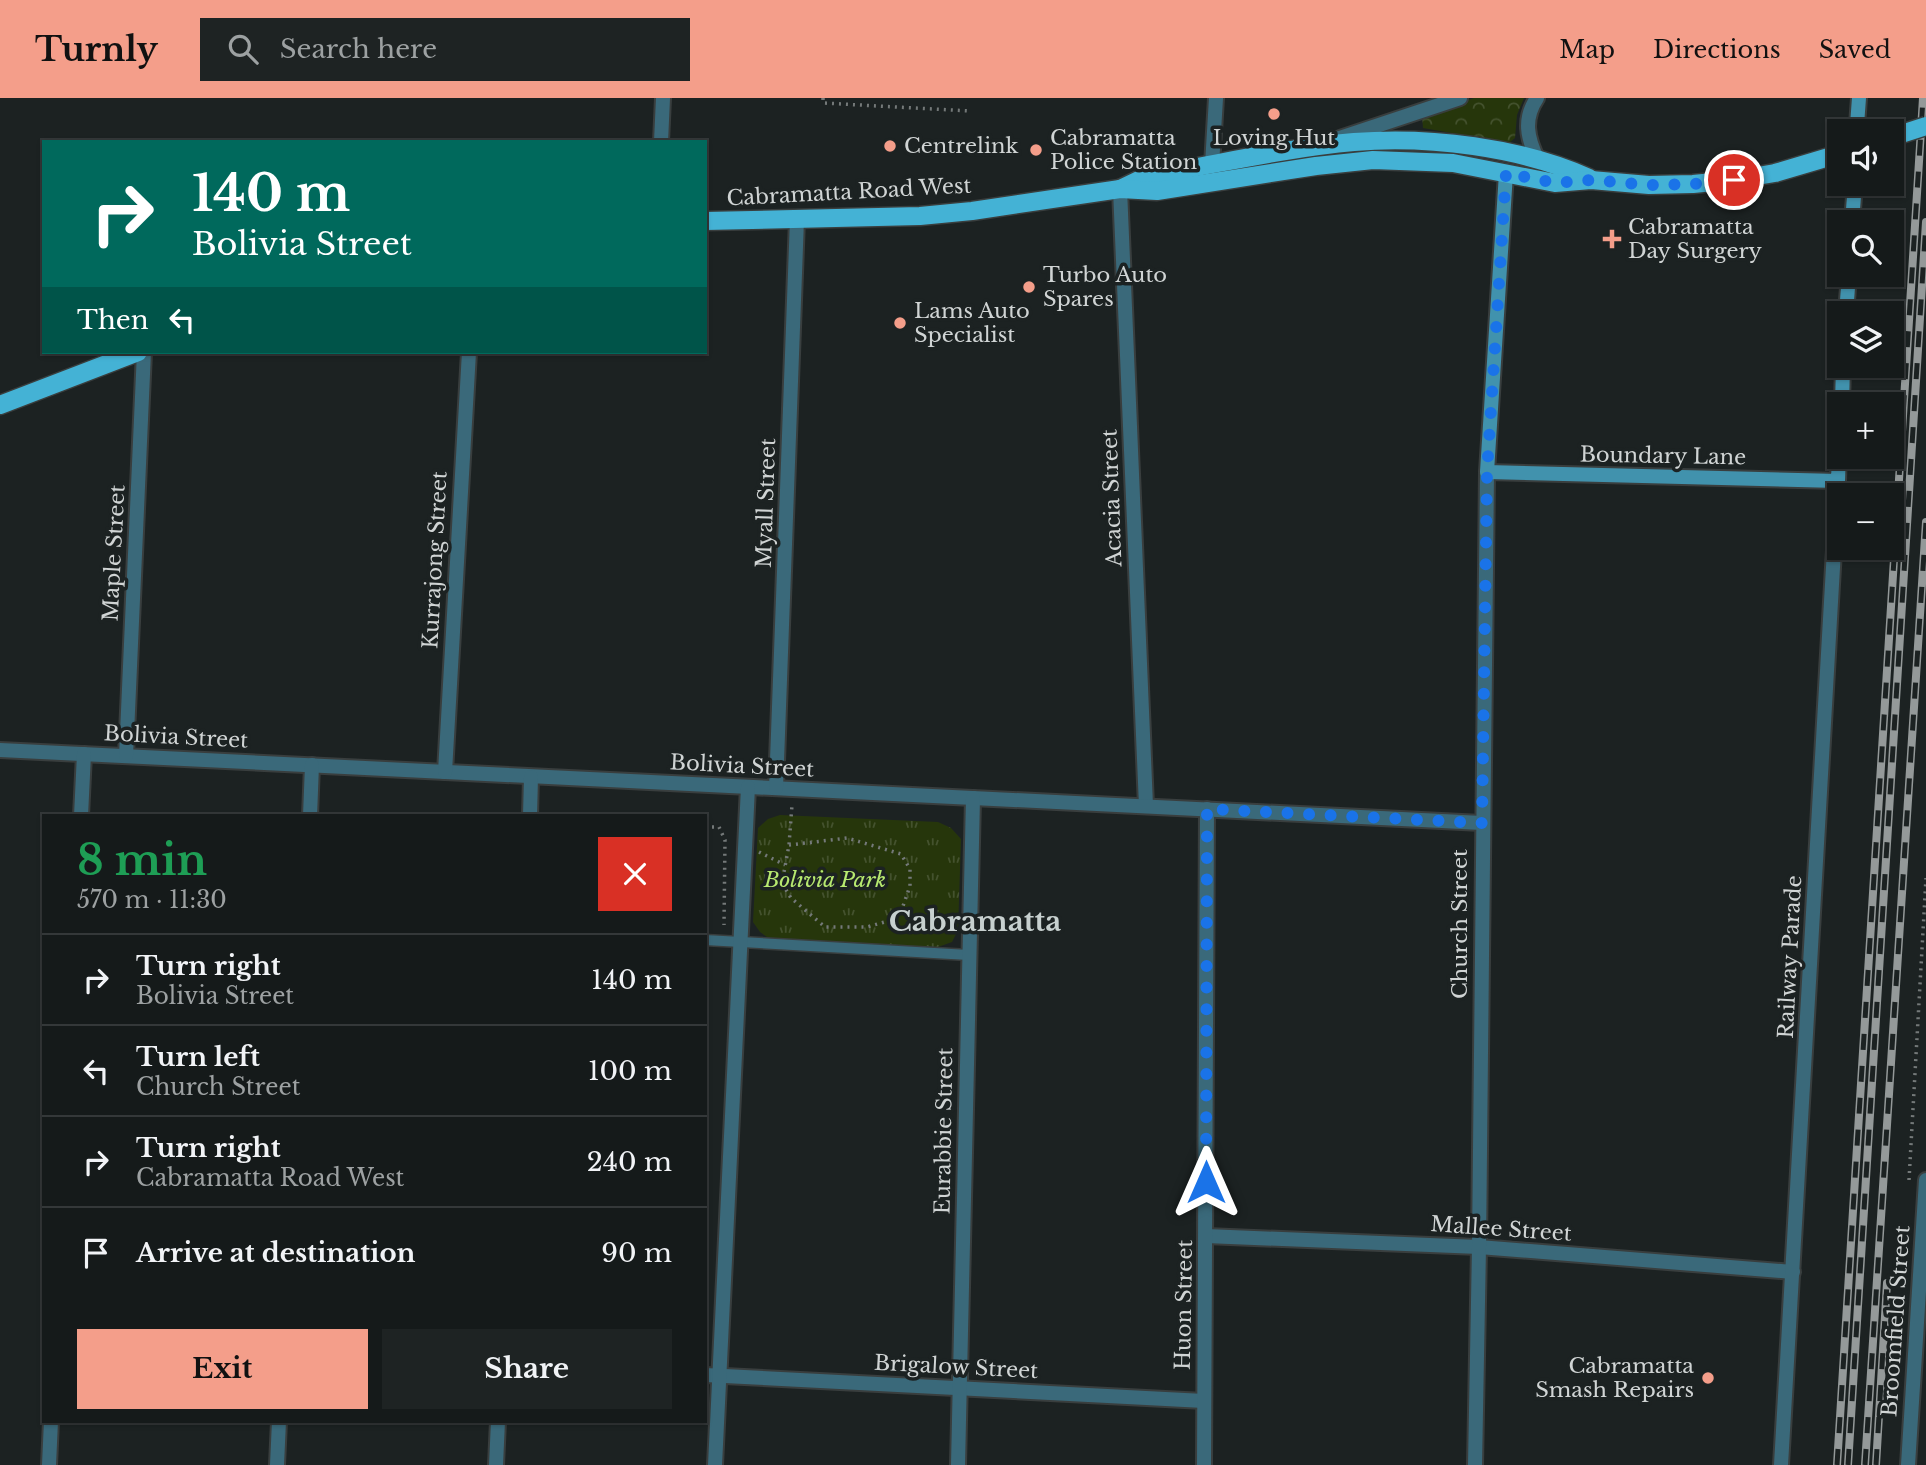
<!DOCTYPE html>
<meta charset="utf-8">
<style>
:root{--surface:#151a1a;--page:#1e2323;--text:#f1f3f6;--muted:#9da1a2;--line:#343839;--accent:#f49e8a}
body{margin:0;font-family:"Libre Baskerville",serif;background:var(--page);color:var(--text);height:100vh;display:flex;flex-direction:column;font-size:26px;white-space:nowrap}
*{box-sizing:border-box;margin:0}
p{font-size:23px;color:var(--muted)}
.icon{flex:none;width:38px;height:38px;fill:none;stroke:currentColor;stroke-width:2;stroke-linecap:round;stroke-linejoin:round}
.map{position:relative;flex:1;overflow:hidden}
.details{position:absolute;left:42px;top:716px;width:665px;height:609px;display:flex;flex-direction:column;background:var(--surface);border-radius:0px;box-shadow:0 2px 5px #0004,0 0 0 2px var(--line)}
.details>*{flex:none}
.guide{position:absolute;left:42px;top:42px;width:665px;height:214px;border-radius:0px;box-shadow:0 2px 5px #0004,0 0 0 2px var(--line);background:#00695c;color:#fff;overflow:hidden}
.controls{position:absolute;left:1827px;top:21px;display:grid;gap:14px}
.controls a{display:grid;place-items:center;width:77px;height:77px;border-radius:0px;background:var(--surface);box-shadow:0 2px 5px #0004,0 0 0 2px var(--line);font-size:35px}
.pin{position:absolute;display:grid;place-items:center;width:60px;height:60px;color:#fff;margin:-30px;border:4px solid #fff;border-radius:50%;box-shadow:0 2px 7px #0007}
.me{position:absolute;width:77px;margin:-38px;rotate:0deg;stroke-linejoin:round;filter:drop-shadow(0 0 5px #0008)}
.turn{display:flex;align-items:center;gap:24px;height:147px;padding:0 35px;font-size:32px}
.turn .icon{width:91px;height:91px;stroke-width:2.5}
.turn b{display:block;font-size:49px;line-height:60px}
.then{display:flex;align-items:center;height:66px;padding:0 35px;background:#0003;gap:14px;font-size:26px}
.round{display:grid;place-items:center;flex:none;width:74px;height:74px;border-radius:0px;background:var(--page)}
.summary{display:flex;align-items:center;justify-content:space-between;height:119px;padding:0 35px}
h1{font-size:42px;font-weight:700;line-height:52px;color:#1e9e55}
.cta{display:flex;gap:14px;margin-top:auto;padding:14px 35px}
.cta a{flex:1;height:80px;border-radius:0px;background:var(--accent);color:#111;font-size:28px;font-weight:700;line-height:80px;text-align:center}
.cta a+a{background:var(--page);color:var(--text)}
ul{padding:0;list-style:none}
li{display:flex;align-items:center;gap:21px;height:91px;padding:0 35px;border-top:2px solid var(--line)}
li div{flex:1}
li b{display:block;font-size:26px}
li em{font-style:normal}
header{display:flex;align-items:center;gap:42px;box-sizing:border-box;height:98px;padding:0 35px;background:var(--accent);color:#111}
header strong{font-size:33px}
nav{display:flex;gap:38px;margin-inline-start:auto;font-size:24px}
.search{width:490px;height:63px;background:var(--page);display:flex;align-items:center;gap:18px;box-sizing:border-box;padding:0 24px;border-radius:0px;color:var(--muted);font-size:26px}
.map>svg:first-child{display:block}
.forest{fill:url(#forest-crowns)}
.park{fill:url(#park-tufts)}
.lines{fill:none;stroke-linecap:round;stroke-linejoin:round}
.service-casing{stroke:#393e3e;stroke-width:13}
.pedestrian-casing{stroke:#393e3e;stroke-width:18}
.minor-casing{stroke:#393e3e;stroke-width:18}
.tertiary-casing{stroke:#393e3e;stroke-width:18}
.secondary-casing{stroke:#393e3e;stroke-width:18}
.primary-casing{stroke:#393e3e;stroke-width:21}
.path{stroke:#747979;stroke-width:3.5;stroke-dasharray:2 5;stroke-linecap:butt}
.service{stroke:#3a697a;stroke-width:10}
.pedestrian{stroke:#3a697a;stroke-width:14}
.minor{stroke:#3a697a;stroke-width:14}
.tertiary{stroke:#3a697a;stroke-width:14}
.secondary{stroke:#4192ad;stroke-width:14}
.primary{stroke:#44b2d5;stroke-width:18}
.rail-casing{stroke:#949999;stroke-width:8}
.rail{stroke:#1c2222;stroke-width:5;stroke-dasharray:16;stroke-linecap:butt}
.primary-bridge-casing{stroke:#393e3e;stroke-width:21;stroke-linecap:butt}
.primary-bridge{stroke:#44b2d5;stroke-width:18}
.route{stroke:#1a73e8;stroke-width:12;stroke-dasharray:0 21.6}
.poi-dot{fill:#f49e8a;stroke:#1c2222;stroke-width:2.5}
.labels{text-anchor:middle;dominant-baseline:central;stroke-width:7;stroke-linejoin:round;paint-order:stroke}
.poi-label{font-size:21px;fill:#d0d4d4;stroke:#1c2222;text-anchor:start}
.street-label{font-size:21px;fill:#d0d4d4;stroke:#1c2222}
.park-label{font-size:21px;font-style:italic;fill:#b7e970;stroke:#1c2222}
.district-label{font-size:28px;font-weight:bold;fill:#c7d0cf;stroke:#1c2222}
</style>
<header>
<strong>Turnly</strong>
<div class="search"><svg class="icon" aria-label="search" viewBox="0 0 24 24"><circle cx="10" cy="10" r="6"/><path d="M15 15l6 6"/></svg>Search here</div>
<nav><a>Map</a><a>Directions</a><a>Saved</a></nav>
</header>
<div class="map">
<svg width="1926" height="1367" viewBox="0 0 1926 1367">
<defs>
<pattern id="forest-crowns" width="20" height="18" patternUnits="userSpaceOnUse" patternTransform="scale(1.75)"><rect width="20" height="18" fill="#26360b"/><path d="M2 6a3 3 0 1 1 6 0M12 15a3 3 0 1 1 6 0" fill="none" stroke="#44522e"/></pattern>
<pattern id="park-tufts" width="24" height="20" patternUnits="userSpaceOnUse" patternTransform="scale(1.75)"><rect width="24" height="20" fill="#26360b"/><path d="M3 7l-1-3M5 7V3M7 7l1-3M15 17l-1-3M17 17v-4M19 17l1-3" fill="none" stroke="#44522e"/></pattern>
</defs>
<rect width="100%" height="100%" fill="#1c2222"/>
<polygon class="forest" points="1474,0 1524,0 1517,17 1515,40 1509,45 1423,30 1422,18"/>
<polygon class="park" points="780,717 938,724 951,730 961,741 958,832 952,844 938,849 774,844 760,834 753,824 758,730 768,721"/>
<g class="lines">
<defs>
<polyline id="service" points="705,842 969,857"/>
<polyline id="pedestrian" points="1212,67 1216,0"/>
<g id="minor">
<path d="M1537,0C1523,21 1527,40 1538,62"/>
<polyline points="1340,40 1460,0"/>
<polyline points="1120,91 1146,708"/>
<polyline points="0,652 1482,725"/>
<polyline points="126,658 144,254"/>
<polyline points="445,674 469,254"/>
<polyline points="776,690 797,121"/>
<polyline points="81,718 84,656"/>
<polyline points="310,718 312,667"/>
<polyline points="530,718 531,679"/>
<polyline points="1206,1138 1479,1149 1793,1174"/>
<polyline points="705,1277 1204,1303"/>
<polyline points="49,1367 51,1323"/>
<polyline points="277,1367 279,1323"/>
<polyline points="496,1367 498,1323"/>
<polyline points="715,1367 748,689"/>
<polyline points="958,1367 973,700"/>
<polyline points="1204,1367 1207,711"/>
<polyline points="1475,1367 1479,1149 1487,374"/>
</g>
<g id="tertiary">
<polyline points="661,44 663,0"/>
<polyline points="1781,1367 1838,383"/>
<polyline points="1908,1367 1926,1082"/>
</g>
<g id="secondary">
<polyline points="1857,27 1859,0"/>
<polyline points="1506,75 1487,374 1838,383 1839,354"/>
<polyline points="1852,124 1855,86"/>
<polyline points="1846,215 1849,177"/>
<polyline points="1842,306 1843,268"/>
</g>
<g id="primary">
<path d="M1120,91L1147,78L1158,76C1223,65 1288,50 1354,44C1429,38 1520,49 1589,80"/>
<polyline points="705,123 920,118 972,113 1120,91 1157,93 1316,68 1373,62 1453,65 1555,85 1591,82 1649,87 1693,86 1734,82 1775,75 1839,56"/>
<polyline points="0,307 138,254"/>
</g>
</defs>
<use href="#service" class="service-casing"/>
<use href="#pedestrian" class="pedestrian-casing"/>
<use href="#minor" class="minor-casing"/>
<use href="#tertiary" class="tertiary-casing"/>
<use href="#secondary" class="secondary-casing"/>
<use href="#primary" class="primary-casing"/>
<g class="path">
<polyline points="823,0 823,5 970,13"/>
<polyline points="705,729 719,729 725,742 724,827"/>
<polyline points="789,747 847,740 901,756 910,771 910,788 903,808 888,823 867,829 825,829 791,800 782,785 789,747 792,707"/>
<polyline points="759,754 785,767"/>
<polyline points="1909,1082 1926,780"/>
</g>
<use href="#service" class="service"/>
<use href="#pedestrian" class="pedestrian"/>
<use href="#minor" class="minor"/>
<use href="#tertiary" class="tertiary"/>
<use href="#secondary" class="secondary"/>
<use href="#primary" class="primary"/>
<defs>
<g id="rail">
<polyline points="1837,1367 1923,0"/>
<polyline points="1848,1367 1926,124"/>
<polyline points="1865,1367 1926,424"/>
<polyline points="1876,1367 1887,1185"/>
</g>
</defs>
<use href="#rail" class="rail-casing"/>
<use href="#rail" class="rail"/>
<defs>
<polyline id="primary-bridge" points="1892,39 1926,28"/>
</defs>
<use href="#primary-bridge" class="primary-bridge-casing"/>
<use href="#primary-bridge" class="primary-bridge"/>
</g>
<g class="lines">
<polyline class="route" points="1206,1084 1207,711 1482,725 1487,374 1506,75 1555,85 1591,82 1649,87 1693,86 1734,82"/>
</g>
<g class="poi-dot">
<circle cx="1274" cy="16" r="7"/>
<circle cx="890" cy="48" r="7"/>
<circle cx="1036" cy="52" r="7"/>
<path d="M1608.5 130.5h7v7h7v7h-7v7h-7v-7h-7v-7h7z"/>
<circle cx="1029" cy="189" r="7"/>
<circle cx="900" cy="225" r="7"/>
<circle cx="1708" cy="1280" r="7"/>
</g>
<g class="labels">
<g class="poi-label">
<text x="1050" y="40">Cabramatta<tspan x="1050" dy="24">Police Station</tspan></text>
<text x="1274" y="40" text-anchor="middle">Loving Hut</text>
<text x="904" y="48">Centrelink</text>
<text x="1628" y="129">Cabramatta<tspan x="1628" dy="24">Day Surgery</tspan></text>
<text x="1043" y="177">Turbo Auto<tspan x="1043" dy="24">Spares</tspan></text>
<text x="914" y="213">Lams Auto<tspan x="914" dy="24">Specialist</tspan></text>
<text x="1694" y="1268" text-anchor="end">Cabramatta<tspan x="1694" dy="24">Smash Repairs</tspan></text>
</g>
<g class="street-label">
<text transform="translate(849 94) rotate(-3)">Cabramatta Road West</text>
<text transform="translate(1663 358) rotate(1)">Boundary Lane</text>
<text transform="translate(1112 400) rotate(-92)">Acacia Street</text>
<text transform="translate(766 405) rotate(-88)">Myall Street</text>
<text transform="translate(114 455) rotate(-87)">Maple Street</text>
<text transform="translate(435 462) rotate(-87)">Kurrajong Street</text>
<text transform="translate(176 639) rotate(3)">Bolivia Street</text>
<text transform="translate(742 668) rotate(3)">Bolivia Street</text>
<text transform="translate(1460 826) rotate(-90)">Church Street</text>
<text transform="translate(1790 859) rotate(-87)">Railway Parade</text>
<text transform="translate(944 1033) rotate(-89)">Eurabbie Street</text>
<text transform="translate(1501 1131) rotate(4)">Mallee Street</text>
<text transform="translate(1184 1207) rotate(-89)">Huon Street</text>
<text transform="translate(1896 1223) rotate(-86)">Broomfield Street</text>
<text transform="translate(956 1269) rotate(3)">Brigalow Street</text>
</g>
<g class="park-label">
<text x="825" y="782">Bolivia Park</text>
</g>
<g class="district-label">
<text x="975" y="823">Cabramatta</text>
</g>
</g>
</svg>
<div class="controls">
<a><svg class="icon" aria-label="sound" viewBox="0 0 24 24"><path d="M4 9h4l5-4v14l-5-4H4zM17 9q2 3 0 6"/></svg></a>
<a><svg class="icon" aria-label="search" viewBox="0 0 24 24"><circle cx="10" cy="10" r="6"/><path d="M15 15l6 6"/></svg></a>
<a><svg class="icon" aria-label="layers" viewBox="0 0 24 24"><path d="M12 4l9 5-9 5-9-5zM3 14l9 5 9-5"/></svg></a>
<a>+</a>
<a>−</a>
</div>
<div class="pin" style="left:1734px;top:82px;background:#d93025"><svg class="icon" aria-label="arrive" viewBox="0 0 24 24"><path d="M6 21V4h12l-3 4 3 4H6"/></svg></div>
<svg class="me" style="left:1206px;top:1084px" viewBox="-20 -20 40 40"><path d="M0-17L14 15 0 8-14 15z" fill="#1a73e8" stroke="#fff" stroke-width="4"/></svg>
<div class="guide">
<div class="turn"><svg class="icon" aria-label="right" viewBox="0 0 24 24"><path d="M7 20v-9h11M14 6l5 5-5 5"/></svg><div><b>140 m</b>Bolivia Street</div></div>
<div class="then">Then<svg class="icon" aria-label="left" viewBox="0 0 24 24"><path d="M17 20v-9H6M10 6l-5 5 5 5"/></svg></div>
</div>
<section class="details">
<div class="summary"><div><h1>8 min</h1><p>570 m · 11:30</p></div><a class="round" style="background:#d93025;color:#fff"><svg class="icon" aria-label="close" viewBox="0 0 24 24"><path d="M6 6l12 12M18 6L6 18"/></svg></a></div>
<ul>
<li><svg class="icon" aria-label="right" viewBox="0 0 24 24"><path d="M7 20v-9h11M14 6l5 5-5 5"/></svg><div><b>Turn right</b><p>Bolivia Street</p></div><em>140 m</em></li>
<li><svg class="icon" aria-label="left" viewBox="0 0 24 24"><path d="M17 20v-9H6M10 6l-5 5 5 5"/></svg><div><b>Turn left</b><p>Church Street</p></div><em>100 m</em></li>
<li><svg class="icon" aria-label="right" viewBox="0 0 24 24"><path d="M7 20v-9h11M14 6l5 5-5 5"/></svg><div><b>Turn right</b><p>Cabramatta Road West</p></div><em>240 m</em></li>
<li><svg class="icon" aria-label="arrive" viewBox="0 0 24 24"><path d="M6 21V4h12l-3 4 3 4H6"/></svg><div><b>Arrive at destination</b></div><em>90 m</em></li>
</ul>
<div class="cta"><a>Exit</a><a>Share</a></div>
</section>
</div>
